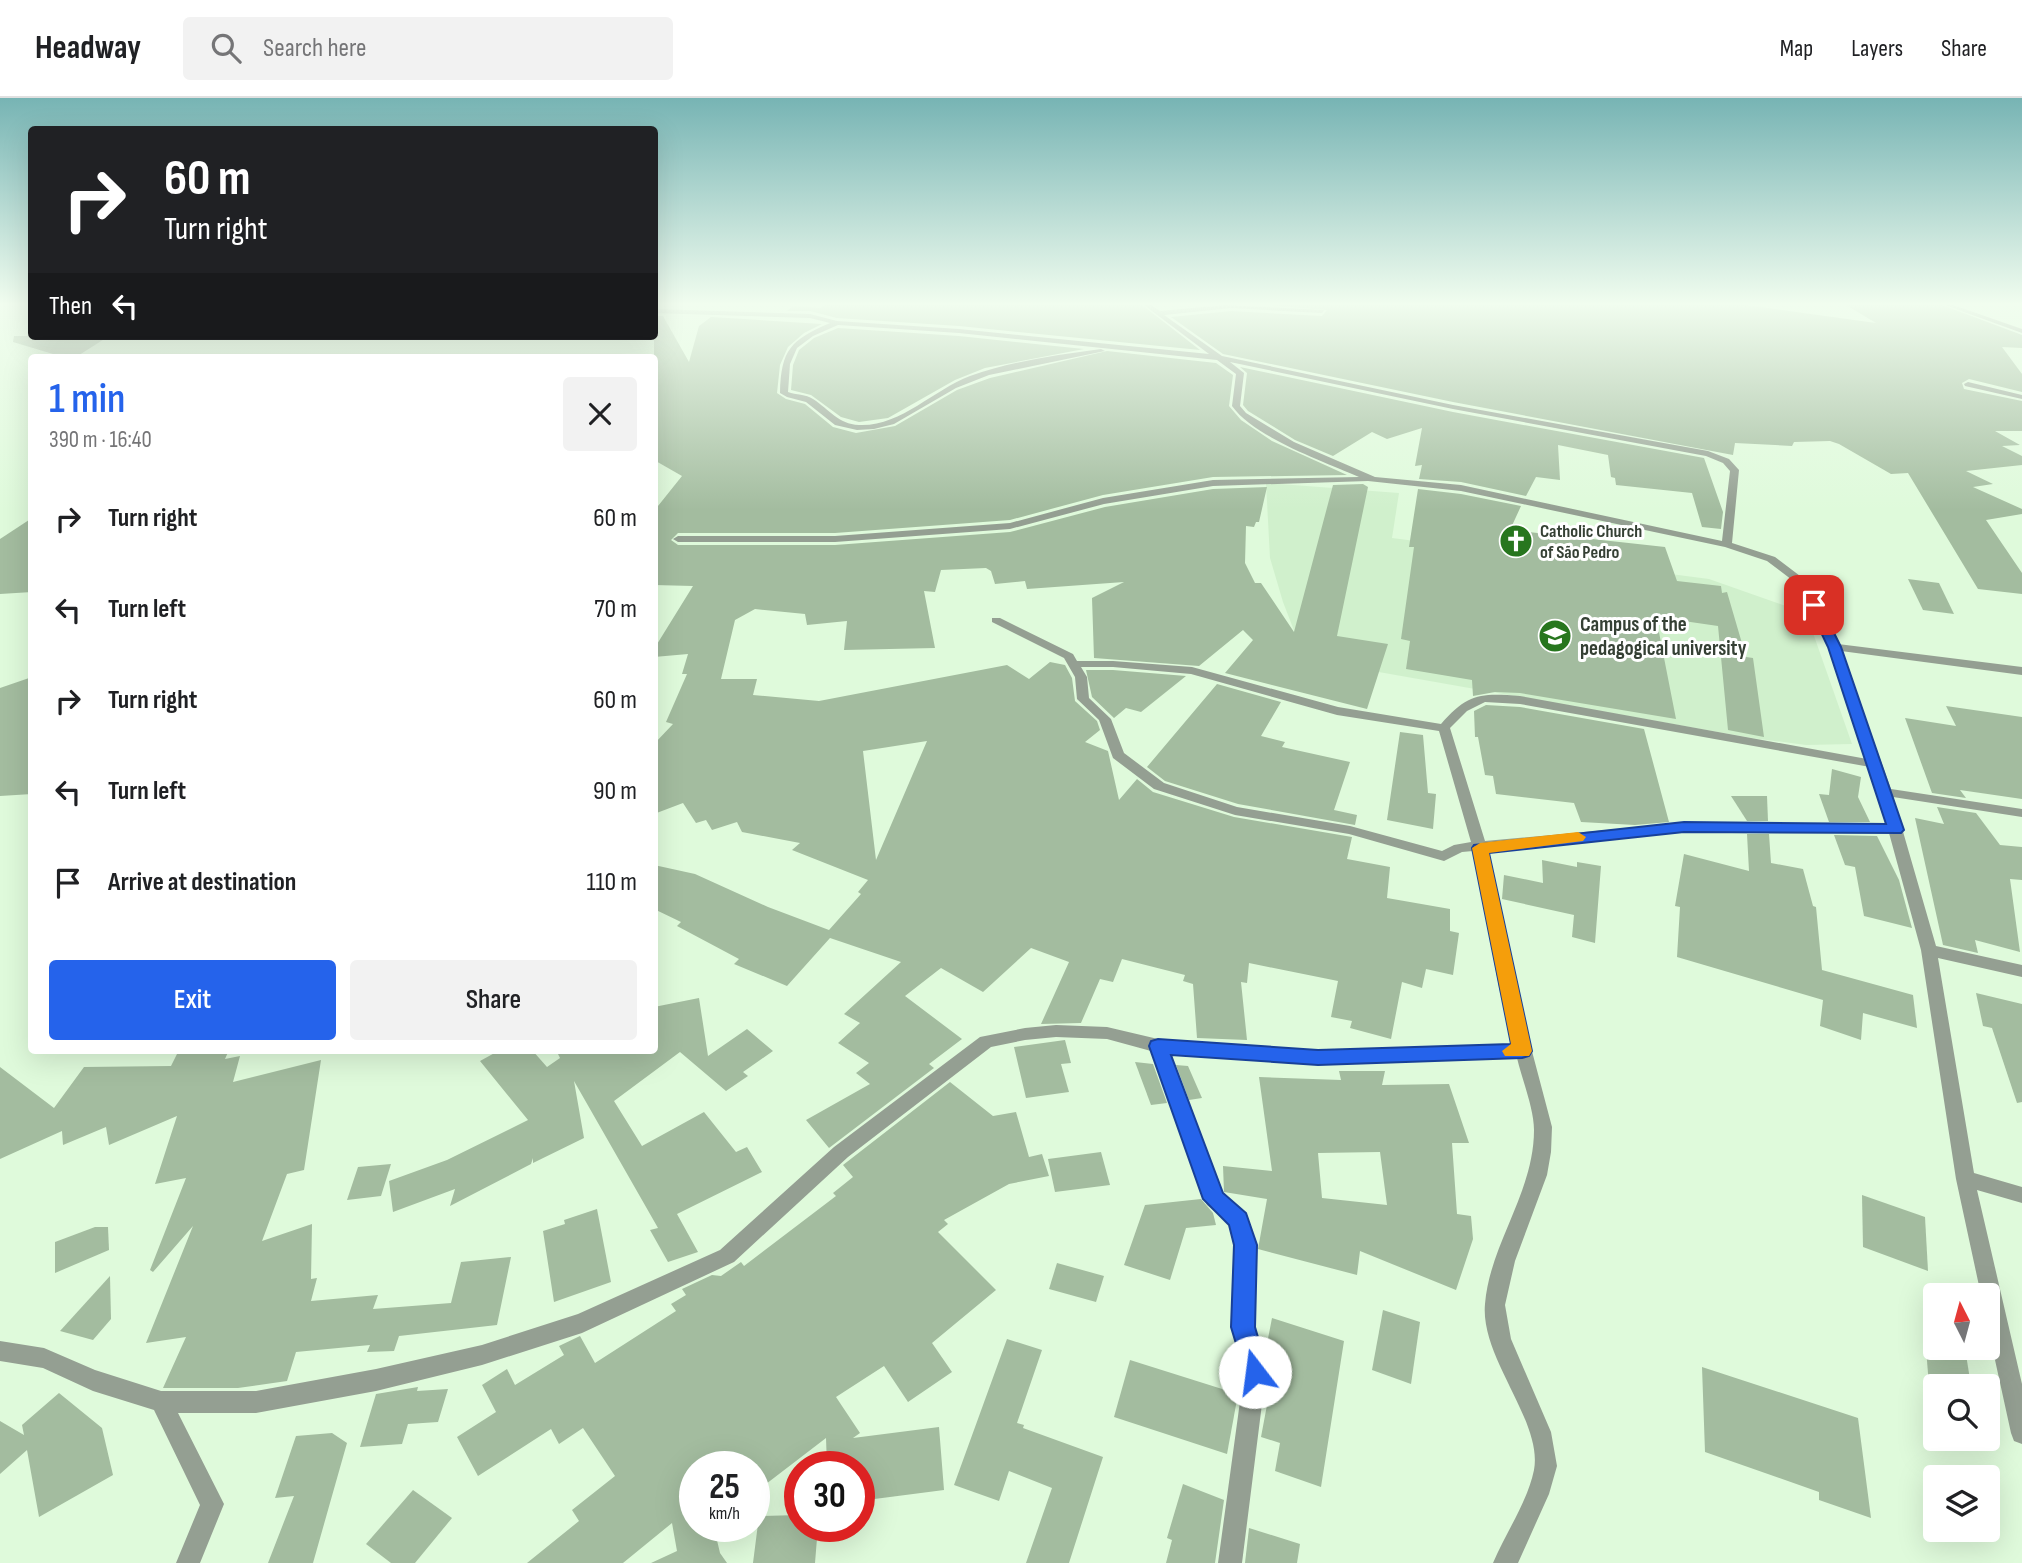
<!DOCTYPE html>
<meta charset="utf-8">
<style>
:root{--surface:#fff;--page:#f2f2f2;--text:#202124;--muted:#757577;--line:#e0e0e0;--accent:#2563eb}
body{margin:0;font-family:"Sofia Sans Condensed",sans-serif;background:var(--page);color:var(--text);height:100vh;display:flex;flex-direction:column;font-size:26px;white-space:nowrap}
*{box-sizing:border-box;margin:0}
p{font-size:23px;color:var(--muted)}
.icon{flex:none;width:38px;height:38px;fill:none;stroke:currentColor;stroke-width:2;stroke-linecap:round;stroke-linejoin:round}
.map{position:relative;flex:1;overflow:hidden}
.side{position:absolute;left:28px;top:256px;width:630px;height:700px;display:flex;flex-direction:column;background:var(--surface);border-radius:7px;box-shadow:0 7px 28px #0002}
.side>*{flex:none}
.banner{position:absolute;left:28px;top:28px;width:630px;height:214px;border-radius:7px;box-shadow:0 7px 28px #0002;background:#202124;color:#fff;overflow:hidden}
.needle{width:46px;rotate:354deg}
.controls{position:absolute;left:1923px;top:1185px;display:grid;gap:14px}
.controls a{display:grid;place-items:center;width:77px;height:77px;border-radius:7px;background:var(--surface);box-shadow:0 7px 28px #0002;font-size:35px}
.speed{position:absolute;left:679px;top:1353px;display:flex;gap:14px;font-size:35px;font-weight:700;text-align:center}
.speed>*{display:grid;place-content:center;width:91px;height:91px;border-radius:50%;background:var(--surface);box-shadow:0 7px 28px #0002;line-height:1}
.speed small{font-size:18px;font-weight:400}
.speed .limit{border:10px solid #d22;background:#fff;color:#111}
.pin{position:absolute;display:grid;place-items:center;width:60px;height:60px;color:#fff;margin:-30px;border-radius:14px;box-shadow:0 4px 10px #0006}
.me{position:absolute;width:77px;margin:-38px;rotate:345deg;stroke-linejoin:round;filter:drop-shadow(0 0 5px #0008)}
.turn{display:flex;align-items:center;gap:24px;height:147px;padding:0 21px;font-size:32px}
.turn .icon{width:91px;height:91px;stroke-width:2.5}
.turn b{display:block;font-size:49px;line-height:60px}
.then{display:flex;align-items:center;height:66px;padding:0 21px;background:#0003;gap:14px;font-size:26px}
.round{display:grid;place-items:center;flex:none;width:74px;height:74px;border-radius:7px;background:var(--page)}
.overview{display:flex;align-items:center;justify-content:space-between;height:119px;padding:0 21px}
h1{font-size:42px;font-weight:600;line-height:52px;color:var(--accent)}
.cta{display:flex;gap:14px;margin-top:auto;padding:14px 21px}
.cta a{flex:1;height:80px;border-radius:7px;background:var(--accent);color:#fff;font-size:28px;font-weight:600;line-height:80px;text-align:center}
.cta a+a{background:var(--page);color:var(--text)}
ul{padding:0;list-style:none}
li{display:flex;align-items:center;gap:21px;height:91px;padding:0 21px}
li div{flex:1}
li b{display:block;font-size:26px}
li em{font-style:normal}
header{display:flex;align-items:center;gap:42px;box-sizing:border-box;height:98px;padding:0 35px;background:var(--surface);border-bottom:2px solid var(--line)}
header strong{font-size:33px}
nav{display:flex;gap:38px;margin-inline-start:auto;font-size:24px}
.search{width:490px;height:63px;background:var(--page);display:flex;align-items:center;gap:18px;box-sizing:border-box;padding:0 24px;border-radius:7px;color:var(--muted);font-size:26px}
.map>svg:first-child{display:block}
.built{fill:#d0f0cc}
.building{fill:#a3bc9f;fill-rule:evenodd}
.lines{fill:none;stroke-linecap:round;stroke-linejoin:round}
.street{fill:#949f92;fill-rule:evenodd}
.route{fill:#2563eb;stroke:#184099;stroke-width:2}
.slow{fill:#f59e0b}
.labels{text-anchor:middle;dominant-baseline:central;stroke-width:6;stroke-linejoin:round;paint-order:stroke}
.far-poi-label{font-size:18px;font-weight:bold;fill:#354034;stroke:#fff;text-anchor:start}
.poi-label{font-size:21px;font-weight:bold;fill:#354034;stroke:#fff;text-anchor:start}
</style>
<header>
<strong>Headway</strong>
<div class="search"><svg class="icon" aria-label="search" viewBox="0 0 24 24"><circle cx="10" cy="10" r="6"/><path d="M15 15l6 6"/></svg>Search here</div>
<nav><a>Map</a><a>Layers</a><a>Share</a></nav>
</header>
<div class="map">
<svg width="2022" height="1465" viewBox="0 0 2022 1465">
<rect width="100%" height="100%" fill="#dffadb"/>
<polygon class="built" points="1266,385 1399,395 1392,440 1709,481 1806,515 1852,646 1806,647 1752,640 1305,561 1283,504 1270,460"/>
<g class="building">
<polygon points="826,207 1142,207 1200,252 959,228 837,220 810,213 787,213 793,208 820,210"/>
<polygon points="1268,207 1746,207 1876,225 1846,207 1942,207 2022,237 2022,250 2002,249 2022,276 2022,294 1969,281 1962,285 1964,291 2022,303 2022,333 1995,333 2020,347 2002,348 2022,358 2022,367 1966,373 1993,386 1973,389 2022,411 2022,416 1986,422 2022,475 2022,496 1978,491 1908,375 1891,376 1839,346 1830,343 1794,344 1792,348 1735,345 1733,357 1453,304 1223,256 1171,219 1231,213 1322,218 1327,212"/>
<path d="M654,218H663L689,264L699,228L711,219L822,226L804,235L788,249L780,267L777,295L786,301L805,306L833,329L856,335L895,328L957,292L990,280L1107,253L1216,265L1233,277L1229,308L1241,322L1272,343L1347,377L1213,379L1103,397L1010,422L835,435H678L671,442L678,447H835L1010,434L1105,409L1213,391L1267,389L1259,424H1256L1254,429L1246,428L1245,465L1255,485H1261L1294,534L1333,387L1363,386L1368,389L1337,538L1388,546L1367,611L1225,575L1253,542L1243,532L1199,568L1094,560L1092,500L1124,484L1027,491L1025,483L995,486L991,473L986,470L941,472L935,494L924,493L935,550L844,552L847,523L807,527L805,516L755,511L735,522L721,581H757L753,597L819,603L1007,567L1029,581L1050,564L1065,567L1072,580L1075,603L1097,623L1100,632L1085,644L1108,653L1119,702L1137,681L1153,694L1234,719L1352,739L1347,761L1390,769L1387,800L1450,811V833L1459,835L1453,877L1426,871L1422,890L1402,884L1391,941L1350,930L1352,923L1331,919L1338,883L1249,865L1247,885L1241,884L1247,942L1197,940L1193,886L1183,883L1185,877L1122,861L1113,884L1100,881L1081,925L1041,926L1069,864L1031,850L983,894L941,870L905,898L962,941L929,966L934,970L829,1050L806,1022L870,986L856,975L869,965L838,945L860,925L844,916L901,864L830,840L787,888L734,866L739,861L677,828L681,824L654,811V767L695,776L768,809L829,832L861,796L858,794L868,782L792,752L800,745L742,734L737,724L712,732L706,722L696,725L683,705L654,716V646L673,626L666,624L687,576H682L688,556L654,559V551L693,488L654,487V413L682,378L654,362ZM927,643L876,762L863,653Z"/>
<polygon points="838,230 959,238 1084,251 985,270 955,282 888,320 859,324 841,319 811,297 791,292 793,267 799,252 814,240"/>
<polygon points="14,238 109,238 76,259 63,259 13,244"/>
<polygon points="1240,269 1453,314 1704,360 1723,414 1721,431 1702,429 1692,395 1616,387 1615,380 1611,379 1608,357 1558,347 1560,382 1536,379 1526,398 1461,384 1419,381 1422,367 1415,368 1422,330 1387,341 1372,334 1333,358 1295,342 1248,313 1243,307 1247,275"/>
<polygon points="1418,391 1461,396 1521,408 1510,432 1665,449 1677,483 1721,488 1722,495 1727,494 1746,559 1753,560 1764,639 1728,632 1718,528 1656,519 1676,621 1520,595 1495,594 1473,598 1472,582 1406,571 1410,543 1401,541 1414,449 1409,449"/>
<polygon points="32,420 32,494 0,496 0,441"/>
<polygon points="1908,481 1939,485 1954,516 1923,512"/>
<polygon points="1086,572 1113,572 1186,578 1141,614 1126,610 1114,620 1092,599"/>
<polygon points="32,579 32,696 0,698 0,590"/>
<polygon points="1217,586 1281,604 1261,638 1285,644 1282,649 1350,664 1334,712 1357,717 1355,727 1238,706 1165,683 1147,669"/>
<polygon points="1486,607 1520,609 1644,631 1669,724 1635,727 1581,724 1574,705 1496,696 1493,678 1485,677 1478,639 1475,639 1474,613"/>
<polygon points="1946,608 2022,619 2022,701 1960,692 1966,700 1932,695 1905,620 1956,628"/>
<polygon points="1400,634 1423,637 1428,695 1436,696 1433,731 1387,722"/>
<polygon points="1832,671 1861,679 1858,699 1870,724 1829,724 1819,696 1829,697"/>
<polygon points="1731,698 1767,698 1768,723 1747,723"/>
<polygon points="1937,709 1976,715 2000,747 2022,749 2022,782 2010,781 2020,854 1975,842 1978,855 1943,847 1915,720 1944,726"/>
<polygon points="1747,736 1769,736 1771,765 1803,771 1813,808 1816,809 1822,872 1913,897 1917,930 1863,915 1861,942 1820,928 1823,902 1677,859 1680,809 1675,808 1684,756 1749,773"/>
<polygon points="1834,737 1877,738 1899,782 1912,830 1864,818 1855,769 1845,767"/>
<polygon points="1542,762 1577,769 1577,764 1601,768 1595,845 1572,839 1574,817 1502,801 1504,777 1543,785"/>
<polygon points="1976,895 2022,906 2022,1004 2017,1005 1992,930 1983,928"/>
<polygon points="699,900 708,958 747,931 773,953 743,974 748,978 726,993 680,954 614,1003 642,1048 704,1014 736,1054 747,1049 762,1074 677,1116 698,1154 668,1164 650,1132 658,1130 574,983 584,1040 533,1065 533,1060 531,1066 450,1108 455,1091 393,1114 389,1083 447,1062 528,1022 480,963 500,952 532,952 547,969 560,960 556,952 654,952 654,909"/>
<polygon points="1065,942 1071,965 1061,966 1069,994 1026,1000 1014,949"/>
<polygon points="179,952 229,952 225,961 240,958 233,984 321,962 304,1072 287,1076 262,1143 312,1126 311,1181 317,1180 311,1203 378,1197 373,1211 451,1205 461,1164 511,1159 497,1227 399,1238 394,1253 367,1254 370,1247 296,1254 287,1283 238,1290 163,1290 186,1239 146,1245 193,1128 153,1174 150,1172 186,1080 155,1086 177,1018 109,1047 106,1029 63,1047 62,1033 0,1061 0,969 54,1010 84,969 171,968"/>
<polygon points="1135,964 1153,966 1167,1005 1151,1007"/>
<polygon points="1176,967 1188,968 1202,1000 1189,1002"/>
<path d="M1339,973H1385L1382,987L1449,986L1469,1045H1452L1457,1116L1471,1118L1473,1141L1456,1192L1360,1153L1357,1177L1258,1151L1267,1101L1224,1094L1223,1068L1272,1073L1259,979L1341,982ZM1380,1054L1387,1107L1322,1100L1318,1055Z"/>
<polygon points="950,984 993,1018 1016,1014 1029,1059 1042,1056 1049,1078 1009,1086 944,1122 948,1126 938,1134 996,1192 932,1245 952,1274 908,1304 884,1268 836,1299 860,1335 853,1340 939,1329 944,1392 859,1403 859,1368 827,1368 826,1340 766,1386 754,1368 695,1368 695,1428 701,1428 710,1440 716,1438 720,1455 727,1465 651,1465 677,1453 672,1425 623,1465 527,1465 579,1423 572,1412 615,1378 583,1330 559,1346 551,1331 478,1378 457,1339 496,1314 482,1287 507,1271 515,1287 564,1257 559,1248 580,1238 595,1265 676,1213 671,1206 686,1197 682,1191 712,1177 721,1178 741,1164 744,1168 836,1098 833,1095 853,1079 843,1067"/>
<polygon points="1101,1054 1110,1087 1055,1094 1048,1061"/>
<polygon points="391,1066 381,1098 347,1102 358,1069"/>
<polygon points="1862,1097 1925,1119 1928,1173 1863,1149"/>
<polygon points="1201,1101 1213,1115 1216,1127 1186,1130 1170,1182 1124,1167 1145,1107"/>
<polygon points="597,1111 611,1184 554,1204 543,1133 565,1126 564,1122"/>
<polygon points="95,1129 108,1129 109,1152 55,1175 55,1144"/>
<polygon points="1057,1165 1104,1178 1096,1204 1049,1191"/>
<polygon points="110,1178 111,1221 93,1242 60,1233"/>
<polygon points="1383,1212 1420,1224 1411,1286 1372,1272"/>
<polygon points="1272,1220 1344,1243 1321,1389 1275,1373 1280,1345 1261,1339 1276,1259 1265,1256"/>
<polygon points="1007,1241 1042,1252 1017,1325 1024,1327 1023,1330 1103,1359 1069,1465 1026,1465 1052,1390 1009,1373 999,1403 954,1387"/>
<polygon points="1926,1250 1965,1250 1971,1288 1929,1288"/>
<polygon points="1130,1262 1238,1296 1227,1356 1114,1319"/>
<polygon points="1702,1269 1858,1320 1871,1420 1819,1402 1819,1394 1705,1354"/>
<polygon points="418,1289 417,1293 448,1291 438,1324 408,1326 402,1346 360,1349 376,1296"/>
<polygon points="59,1295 102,1330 113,1377 39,1419 27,1352 0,1376 0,1323 24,1337 22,1327"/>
<polygon points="332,1335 347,1345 313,1465 268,1465 294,1398 275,1400 296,1338"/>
<polygon points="1183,1386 1224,1402 1215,1465 1166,1465 1172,1442 1167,1440"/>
<polygon points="413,1392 452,1420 415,1465 391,1465 366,1446"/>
<polygon points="800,1417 800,1428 818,1428 815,1465 753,1465 759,1418"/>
<polygon points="1249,1430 1300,1446 1297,1465 1245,1465"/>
</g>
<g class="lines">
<g class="street">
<path d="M1144,207H1151L1160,213L1225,207L1324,212L1322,215L1231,210L1164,217L1222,258L1453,307L1708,353L1729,361L1739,372L1732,445L1775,459L1808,484L1838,546L2022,569V577L1841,553L1891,691L2022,711V719L1893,699L1936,848L2022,867V879L1938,860L1974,1075L2022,1089V1105L1977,1092L2022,1286V1346L2014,1343L2011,1335L1988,1230V1197H1981L1956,1081L1921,852L1889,735L1684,733L1488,752L1515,889L1552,1029L1551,1054L1547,1077L1515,1163L1505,1207L1511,1241L1551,1334L1557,1368L1549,1396L1518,1465H1493C1506,1434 1527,1405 1534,1372C1543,1323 1480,1260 1485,1206C1490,1145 1534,1095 1534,1032C1534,1011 1522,981 1517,960L1318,967L1169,955L1222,1096L1245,1115L1256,1147L1253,1229L1266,1274L1242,1465H1218L1244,1274L1233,1229L1236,1147L1230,1126L1207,1107L1204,1101L1151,953L1107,941L1056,939L1025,942L991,949L848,1059L734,1164L582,1235L482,1267L376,1293L256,1315H178L224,1406L200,1465H176L200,1407L154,1312L93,1293L43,1270L0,1263V1243L44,1250L95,1272L161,1293H256L376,1271L482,1247L578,1216L720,1152L834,1049L980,939L1025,930L1056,927L1107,929L1158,941L1318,953L1513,947L1499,889L1473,753L1462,754L1444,763L1349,736L1235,717L1154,691L1113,660L1099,622L1077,601L1075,579L1064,560L992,524V520H1000L1073,556L1077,563H1113L1192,569L1338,609L1441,626C1468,595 1481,595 1520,598L1867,661L1828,549L1800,488L1767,463L1725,449L1461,393L1368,383L1213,388L1104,406L1010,431L835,444H678L673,441L678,438H835L1010,425L1103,400L1213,382L1359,379C1323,363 1255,340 1232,308L1236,276L1217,262L959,235L838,227L813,238L797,250L790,266L788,294C796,297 806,296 813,301C830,312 838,326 859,327C900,329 933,292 970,278C1012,263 1057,257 1101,251L1105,253L989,277L956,290L894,326L874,331L857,332L835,327L806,304L787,299L780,295C781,251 791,242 830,225L810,220L654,215V211L810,216L837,223L959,231L1209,256ZM1230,264L1453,311L1706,358L1723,365L1730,373L1722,443L1461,387L1375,379L1294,344L1246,315L1240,308L1244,275ZM1081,569H1113L1191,576L1337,617L1439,633L1471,744L1454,747L1442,753L1350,728L1237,709L1164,685L1124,655L1111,621L1089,600L1087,579ZM1485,604L1520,606L1870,669L1887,727L1684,725L1485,743L1450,630L1467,613Z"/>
<polygon points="1945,207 1953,207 2022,231 2022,235"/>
<polygon points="1968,284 2022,297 2022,301 1965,288 1964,286"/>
</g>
</g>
<linearGradient id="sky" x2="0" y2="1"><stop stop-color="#77b4b4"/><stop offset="0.5" stop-color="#f1fdef"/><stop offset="1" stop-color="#f1fdef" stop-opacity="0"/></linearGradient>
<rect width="2022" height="412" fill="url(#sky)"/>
<polygon class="route" points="1814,503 1820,507 1841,549 1904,732 1901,735 1684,734 1489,755 1532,953 1529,958 1522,960 1318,967 1171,957 1223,1095 1246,1115 1257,1147 1255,1229 1268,1274 1264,1282 1255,1286 1247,1282 1231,1229 1234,1147 1229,1127 1203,1101 1149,948 1151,943 1158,941 1318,952 1511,946 1472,750 1474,747 1684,724 1886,726 1828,549 1808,507"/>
<polygon class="slow" points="1578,734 1586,739 1583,743 1489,755 1532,953 1529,958 1505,958 1502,953 1511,946 1472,750 1480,745"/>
<defs>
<symbol id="church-disc" viewBox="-11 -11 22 22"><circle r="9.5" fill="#27761e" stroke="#fff"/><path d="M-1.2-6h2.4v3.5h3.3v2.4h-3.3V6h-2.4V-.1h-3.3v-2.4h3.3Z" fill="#fff"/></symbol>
<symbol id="university-disc" viewBox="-11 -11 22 22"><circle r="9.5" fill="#27761e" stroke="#fff"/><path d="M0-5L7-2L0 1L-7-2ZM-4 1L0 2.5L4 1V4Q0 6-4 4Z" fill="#fff"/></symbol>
</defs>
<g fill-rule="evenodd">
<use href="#church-disc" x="1497" y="424" width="38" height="38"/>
<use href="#university-disc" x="1536" y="519" width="38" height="38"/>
</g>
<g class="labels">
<g class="far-poi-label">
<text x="1540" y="433">Catholic Church<tspan x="1540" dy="21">of São Pedro</tspan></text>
</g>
<g class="poi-label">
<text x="1580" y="526">Campus of the<tspan x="1580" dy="24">pedagogical university</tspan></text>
</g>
</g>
</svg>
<div class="controls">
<a><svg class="needle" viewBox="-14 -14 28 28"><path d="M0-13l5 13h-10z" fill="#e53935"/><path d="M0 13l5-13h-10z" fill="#757577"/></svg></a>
<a><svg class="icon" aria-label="search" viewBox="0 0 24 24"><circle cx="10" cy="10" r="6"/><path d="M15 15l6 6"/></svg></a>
<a><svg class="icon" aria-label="layers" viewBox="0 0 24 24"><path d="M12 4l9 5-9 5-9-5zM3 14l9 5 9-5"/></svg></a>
</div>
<div class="speed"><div>25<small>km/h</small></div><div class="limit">30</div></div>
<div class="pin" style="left:1814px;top:507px;background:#d93025"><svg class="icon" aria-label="arrive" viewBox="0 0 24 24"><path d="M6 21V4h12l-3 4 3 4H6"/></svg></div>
<svg class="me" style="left:1255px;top:1274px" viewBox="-20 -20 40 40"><circle r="19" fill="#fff"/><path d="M0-13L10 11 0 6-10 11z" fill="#2563eb"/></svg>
<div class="banner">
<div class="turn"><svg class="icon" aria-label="right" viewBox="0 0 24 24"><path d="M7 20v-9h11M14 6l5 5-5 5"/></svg><div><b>60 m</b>Turn right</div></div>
<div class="then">Then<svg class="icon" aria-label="left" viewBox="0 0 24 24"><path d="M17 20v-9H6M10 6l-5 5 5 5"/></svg></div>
</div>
<section class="side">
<div class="overview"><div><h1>1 min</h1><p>390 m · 16:40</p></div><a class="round"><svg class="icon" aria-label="close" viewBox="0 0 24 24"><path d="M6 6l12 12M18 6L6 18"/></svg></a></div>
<ul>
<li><svg class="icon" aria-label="right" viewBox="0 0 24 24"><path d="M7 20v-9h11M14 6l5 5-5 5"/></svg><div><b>Turn right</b></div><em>60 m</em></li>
<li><svg class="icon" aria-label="left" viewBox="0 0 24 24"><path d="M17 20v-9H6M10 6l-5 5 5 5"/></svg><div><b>Turn left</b></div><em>70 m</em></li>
<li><svg class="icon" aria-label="right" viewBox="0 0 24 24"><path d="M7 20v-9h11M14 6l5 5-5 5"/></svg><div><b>Turn right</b></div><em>60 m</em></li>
<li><svg class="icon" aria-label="left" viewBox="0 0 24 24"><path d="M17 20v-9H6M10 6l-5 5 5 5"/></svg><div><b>Turn left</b></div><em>90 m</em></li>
<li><svg class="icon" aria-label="arrive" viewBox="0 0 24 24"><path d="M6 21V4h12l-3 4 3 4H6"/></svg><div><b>Arrive at destination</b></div><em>110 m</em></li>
</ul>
<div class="cta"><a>Exit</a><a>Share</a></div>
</section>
</div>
